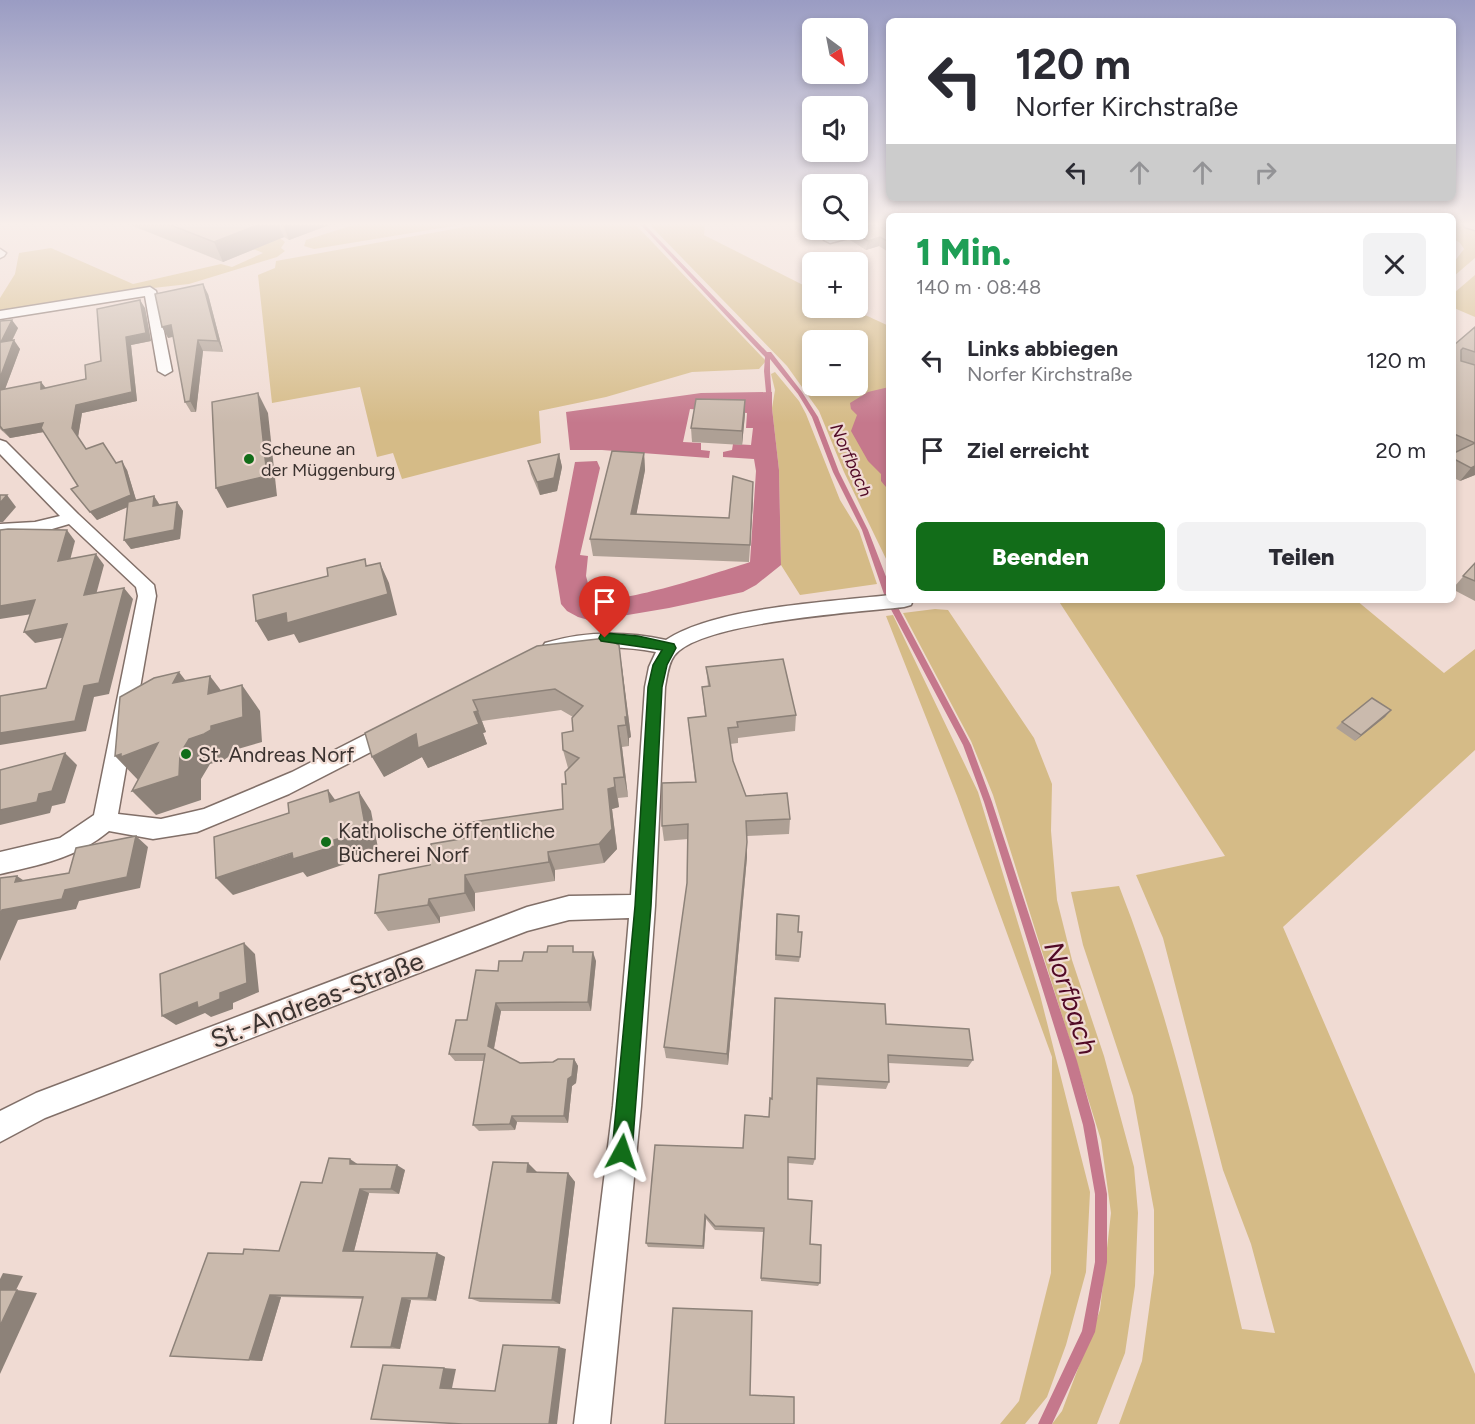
<!DOCTYPE html>
<html lang="de">
<meta charset="utf-8">
<style>
:root{--surface:#fff;--page:#f2f2f3;--text:#2b2b33;--muted:#7c7c81;--accent:#126d19}
body{margin:0;font-family:Figtree,sans-serif;background:var(--page);color:var(--text);height:100vh;display:flex;flex-direction:column;font-size:22px;white-space:nowrap}
*{box-sizing:border-box;margin:0}
p{font-size:20px;color:var(--muted)}
.icon{flex:none;width:33px;height:33px;fill:none;stroke:currentColor;stroke-width:2;stroke-linecap:round;stroke-linejoin:round}
.map{position:relative;flex:1;overflow:hidden}
.sheet{position:absolute;left:886px;top:213px;width:570px;height:390px;display:flex;flex-direction:column;background:var(--surface);border-radius:9px;box-shadow:0 3px 9px #0003}
.sheet>*{flex:none}
.banner{position:absolute;left:886px;top:18px;width:570px;height:183px;border-radius:9px;box-shadow:0 3px 9px #0003;background:#fff;color:var(--text);overflow:hidden}
.needle{width:39px;rotate:148deg}
.buttons{position:absolute;left:802px;top:18px;display:grid;gap:12px}
.buttons a{display:grid;place-items:center;width:66px;height:66px;border-radius:9px;background:var(--surface);box-shadow:0 3px 9px #0003;font-size:30px}
.pin{position:absolute;display:grid;place-items:center;width:51px;height:51px;color:#fff;margin:-62px -26px;border-radius:50% 50% 50% 0;rotate:-45deg;box-shadow:0 0 6px #0007}
.pin .icon{rotate:45deg}
.me{position:absolute;width:66px;margin:-33px;rotate:5deg;stroke-linejoin:round;filter:drop-shadow(0 0 4px #0008)}
.turn{display:flex;align-items:center;gap:21px;height:126px;padding:0 30px;font-size:27px}
.turn .icon{width:78px;height:78px;stroke-width:2.5}
.turn b{display:block;font-size:42px;line-height:51px}
.lanes{display:flex;align-items:center;height:57px;padding:0 30px;background:#0003;justify-content:center;gap:30px;direction:ltr}
.lanes .off{opacity:.35}
.round{display:grid;place-items:center;flex:none;width:63px;height:63px;border-radius:9px;background:var(--page)}
.overview{display:flex;align-items:center;justify-content:space-between;height:102px;padding:0 30px}
h1{font-size:36px;font-weight:800;line-height:45px;color:#1e9e55}
.cta{display:flex;gap:12px;margin-top:auto;padding:12px 30px}
.cta a{flex:1;height:69px;border-radius:9px;background:var(--accent);color:#fff;font-size:24px;font-weight:800;line-height:69px;text-align:center}
.cta a+a{background:var(--page);color:var(--text)}
ul{padding:0;list-style:none}
li{display:flex;align-items:center;gap:18px;height:90px;padding:0 30px}
li div{flex:1}
li b{display:block;font-size:22px}
li em{font-style:normal}
.map>svg:first-child{display:block}
.green{fill:#d5bb87;fill-rule:evenodd}
.water{fill:#c5788c}
.lines{fill:none;stroke-linecap:round;stroke-linejoin:round}
.stream{fill:#c5788c;fill-rule:evenodd}
.street-casing{stroke:#816f68;stroke-width:3}
.secondary-casing{stroke:#816f68;stroke-width:3}
.street{fill:#fff;fill-rule:evenodd}
.secondary{fill:#fdd7d6;fill-rule:evenodd}
.wall{fill:#aea095}
.shaded-wall{fill:#8d8279}
.building{fill:#cabaad;stroke:#8d8279;stroke-width:1.5}
.route{fill:#126d19;stroke:#0c4710;stroke-width:1.5}
.poi-dot{fill:#126d19;stroke:#f0dbd3;stroke-width:2}
.labels{text-anchor:middle;dominant-baseline:central;stroke-width:4.5;stroke-linejoin:round;paint-order:stroke}
.far-poi-label{font-size:18px;fill:#3b3330;stroke:#f0dbd3;text-anchor:start}
.far-water-label{font-size:18px;font-style:italic;fill:#510a26;stroke:#f0dbd3}
.poi-label{font-size:21px;fill:#3b3330;stroke:#f0dbd3;text-anchor:start}
.near-street-label{font-size:26px;fill:#3b3330;stroke:#f0dbd3}
.near-water-label{font-size:27px;font-style:italic;fill:#510a26;stroke:#f0dbd3}
</style>
<div class="map">
<svg width="1475" height="1424" viewBox="0 0 1475 1424">
<rect width="100%" height="100%" fill="#f0dbd3"/>
<g class="green">
<polygon points="356,224 466,224 314,249 304,246 306,240"/>
<polygon points="481,224 635,224 766,361 759,369 692,372 606,397 539,411 541,443 402,479 393,453 377,457 360,387 272,403 258,275 275,268 276,261"/>
<path d="M649,224H705L704,235L813,290V308H850L889,326V565L844,472L819,411L787,366ZM813,340H858V386H813Z"/>
<polygon points="1454,224 1463,224 1475,229 1475,258 1454,276 1454,262 1464,249 1460,243 1454,239"/>
<path d="M199,227C219,229 271,229 285,242L281,248L285,251L277,257L189,284L153,288L0,313V298L15,274L19,253L51,248L133,284L221,264L232,267L263,253Z"/>
<polygon points="1475,275 1475,317 1454,308 1454,293"/>
<polygon points="775,372 799,401 806,414 840,500 859,531 877,584 800,595 781,565 779,470 772,408 775,390 771,374"/>
<path d="M1058,600H1356L1444,673L1475,649V750L1283,927L1475,1374V1424H1119L1142,1361L1154,1273V1210L1133,1096L1083,945L1071,892L1119,886C1175,1028 1207,1180 1242,1329L1275,1333L1251,1244L1223,1170L1163,938L1136,875L1225,856Z"/>
<polygon points="935,609 948,610 1034,738 1052,784 1051,831 1057,900 1072,960 1104,1056 1134,1167 1138,1213 1135,1286 1125,1353 1097,1424 1052,1424 1062,1411 1100,1310 1111,1213 1101,1140 993,795 971,741 903,613"/>
<polygon points="893,615 978,792 1040,995 1090,1192 1086,1272 1066,1345 1047,1397 1025,1424 1000,1424 1019,1401 1051,1273 1052,1057 957,796 886,616"/>
</g>
<g class="water">
<polygon points="889,387 890,487 886,487 881,481 881,474 868,461 851,431 857,415 851,409 850,403 868,392"/>
<path d="M772,392V408L779,470L781,565L756,585L743,592L669,608L592,621L578,617L567,611L561,604L555,567L575,462L597,461L600,468L580,555L588,556L586,576L592,598C619,606 719,572 750,562L756,471L754,459L723,457V452L732,450L733,444L751,445L753,428H746L747,413L690,409L683,442L701,443V450L710,451L709,458L602,450H570L566,412L701,393Z"/>
</g>
<g class="lines">
<polygon class="stream" points="640,224 644,224 767,352 771,352 802,392 818,417 839,472 868,530 890,587 890,600 894,600 971,745 992,802 1077,1061 1095,1125 1107,1194 1107,1262 1095,1332 1052,1424 1038,1424 1082,1331 1095,1262 1095,1194 1083,1125 1065,1061 984,802 963,745 886,600 862,530 833,472 812,417 798,394 770,359 770,371 772,402 767,403 764,371 765,357"/>
<defs>
<g id="street">
<polygon points="879,224 885,227 883,229 830,243 824,240 826,238"/>
<polygon points="0,249 6,253 4,256 0,258"/>
<polygon points="150,287 156,291 172,371 165,375 158,371 145,296 0,319 0,311"/>
<path d="M0,440L6,442L78,514L154,585L156,596L118,814L161,819L204,809L292,772L384,725L392,723L400,725L403,731L400,737L289,794L197,832L153,839L109,831C77,858 39,865 0,874V852L60,838L94,815L138,596L136,587L69,524L35,534L0,536V524L35,522L60,516L0,454Z"/>
<path d="M890,595V600H913L911,605L904,607C859,612 698,622 674,656C668,664 667,677 665,687L655,906L641,1106L610,1424H574L613,1106L629,918L569,920L527,931L45,1118L0,1142V1111L36,1093L527,907L569,896L631,895L645,687L649,667L656,652C620,645 587,646 552,655L545,653L542,648L545,643C586,631 625,631 666,640C716,607 829,602 890,595Z"/>
</g>
<polygon id="secondary" points="1463,224 1475,224 1475,230 1465,227"/>
</defs>
<use href="#street" class="street-casing"/>
<use href="#secondary" class="secondary-casing"/>
<use href="#street" class="street"/>
<use href="#secondary" class="secondary"/>
</g>
<g class="wall">
<polygon points="128,224 332,224 289,240 284,237 223,262"/>
<polygon points="890,224 890,253 879,246 866,250 850,240 851,231"/>
<polygon points="208,294 223,352 203,351 196,412 191,412 185,402 173,336 168,338"/>
<polygon points="145,308 151,341 131,345 137,401 82,413 78,437 86,449 116,463 127,470 136,500 154,496 160,505 177,502 183,511 180,539 131,549 124,540 128,507 97,520 71,489 78,486 44,432 10,438 0,429 0,321 18,328 12,341 20,349 5,389 41,382 46,388 86,379"/>
<polygon points="1475,327 1475,475 1460,481 1454,478 1454,453 1456,452 1454,451 1454,345"/>
<polygon points="745,414 742,445 692,442 691,428"/>
<polygon points="644,453 645,470 636,515 729,518 753,499 749,562 593,556 590,539"/>
<polygon points="559,454 562,467 557,491 540,495 531,474 528,461"/>
<polygon points="1475,563 1475,601 1454,590 1454,587"/>
<polygon points="537,646 622,666 631,737 629,738 629,746 622,747 628,797 618,798 619,807 612,809 617,849 604,863 555,870 555,881 475,893 475,911 440,917 440,923 388,931 375,913 430,865 466,838 563,809 566,784 568,768 563,750 573,731 573,717 561,710 482,721 486,732 483,733 487,744 428,768 422,757 384,777"/>
<polygon points="706,667 796,715 795,731 738,738 738,743 730,744 733,761 746,796 790,819 789,834 747,836 747,857 728,1065 666,1058 664,1047 687,883 688,839 664,841 662,826 695,782 688,718 705,716 702,687 708,686"/>
<polygon points="1391,710 1385,717 1355,741 1336,728 1342,722"/>
<polygon points="777,914 798,932 800,957 799,962 775,960"/>
<polygon points="575,952 596,961 591,1011 501,1011 494,1049 520,1063 553,1062 574,1059 578,1066 576,1083 572,1086 568,1123 517,1122 515,1130 479,1131 473,1125 484,1061 455,1061 449,1054 467,1020 498,971"/>
<polygon points="775,998 886,1024 973,1060 968,1067 888,1063 889,1082 886,1089 816,1085 815,1159 813,1165 788,1163 788,1199 810,1244 820,1283 818,1286 761,1281 763,1232 715,1230 706,1219 704,1249 648,1247 646,1243 743,1148 769,1117 770,1098 772,1099"/>
<polygon points="358,1164 405,1170 399,1194 369,1193 354,1251 437,1253 445,1257 436,1301 411,1300 400,1349 361,1348 351,1347 363,1299 281,1297 262,1361 185,1357 243,1254 279,1251 322,1183"/>
<polygon points="537,1172 568,1173 575,1182 560,1304 480,1302 469,1298"/>
</g>
<g class="shaded-wall">
<polygon points="260,224 278,224 284,237 223,262 214,242"/>
<polygon points="283,224 332,224 289,240"/>
<polygon points="858,224 874,224 858,227"/>
<polygon points="838,230 850,230 838,233"/>
<polygon points="880,237 879,246 866,250 868,241"/>
<polygon points="203,284 208,294 223,352 218,341"/>
<polygon points="140,300 145,308 151,341 131,345 137,401 82,413 78,437 72,428 76,405 126,337"/>
<polygon points="12,320 18,328 7,350 1,342"/>
<polygon points="171,325 177,336 168,338 162,327"/>
<polygon points="14,340 20,349 1,400 0,398 0,378"/>
<polygon points="198,340 203,351 196,412 190,401"/>
<polygon points="41,382 47,390 41,389"/>
<polygon points="258,393 268,413 277,496 227,508 216,488"/>
<polygon points="745,400 745,414 742,445 742,431"/>
<polygon points="43,423 49,431 10,438 3,430"/>
<polygon points="644,453 645,470 633,532 631,514"/>
<polygon points="559,454 562,467 557,491 540,495 537,482"/>
<polygon points="122,461 127,470 137,503 97,520 90,512"/>
<polygon points="1475,466 1475,475 1460,481 1471,468"/>
<polygon points="753,482 753,499 749,562 750,545"/>
<polygon points="7,495 16,507 3,522 0,522 0,503"/>
<polygon points="154,496 160,506 153,506"/>
<polygon points="177,502 183,511 180,539 131,549 124,540"/>
<polygon points="67,530 75,541 67,572 58,561"/>
<polygon points="96,554 104,565 93,606 84,595"/>
<polygon points="380,563 389,583 397,615 299,643 294,634 268,641 256,621"/>
<polygon points="124,588 133,599 109,694 94,697 86,731 0,745 0,733 84,686"/>
<polygon points="35,600 45,612 0,619 0,606"/>
<polygon points="67,624 77,635 35,643 24,632"/>
<polygon points="619,645 631,737 629,738 629,746 626,725"/>
<polygon points="179,672 199,698 173,683"/>
<polygon points="210,676 229,701 208,694"/>
<polygon points="242,685 260,711 262,742 231,751 231,755 224,760 210,764 201,779 201,800 156,815 132,791 139,781 115,756 158,743 180,754 189,739 211,726"/>
<polygon points="1391,710 1385,717 1355,741 1361,735"/>
<polygon points="478,711 486,732 483,733 487,744 428,768 422,757 384,777 372,757 416,734"/>
<polygon points="618,726 622,747 628,797 624,777"/>
<polygon points="65,753 77,765 65,803 52,806 50,813 0,825 0,810 39,794"/>
<polygon points="614,778 619,807 612,809 617,849 604,863 599,844 608,789"/>
<polygon points="328,790 341,808 330,802"/>
<polygon points="359,792 371,811 378,848 347,858 348,863 307,877 303,872 233,895 216,878 334,840"/>
<polygon points="136,836 148,847 140,888 79,901 76,909 18,920 0,961 0,915 2,910 65,890"/>
<polygon points="747,842 747,857 728,1065 727,1054"/>
<polygon points="548,852 555,870 555,881 549,862"/>
<polygon points="465,875 475,893 475,911 465,893"/>
<polygon points="17,876 32,886 15,882"/>
<polygon points="429,899 440,917 440,923 428,905"/>
<polygon points="244,943 255,954 259,992 233,1003 233,1009 211,1017 205,1013 176,1025 162,1016 220,993"/>
<polygon points="593,952 596,961 591,1011 588,1002"/>
<polygon points="496,1003 501,1011 493,1053 488,1046"/>
<polygon points="574,1059 578,1066 576,1083 572,1086 568,1123 564,1116 568,1079"/>
<polygon points="512,1116 517,1122 515,1130 510,1124"/>
<polygon points="350,1159 359,1165 350,1164"/>
<polygon points="528,1163 537,1172 527,1172"/>
<polygon points="397,1165 405,1170 399,1194 391,1189"/>
<polygon points="568,1173 575,1182 560,1304 552,1300"/>
<polygon points="360,1189 369,1193 353,1255 343,1251"/>
<polygon points="705,1215 706,1219 704,1249 703,1246"/>
<polygon points="437,1253 445,1257 436,1301 428,1298"/>
<polygon points="3,1273 23,1276 15,1292 0,1290 0,1279"/>
<polygon points="17,1290 37,1293 0,1374 0,1326"/>
<polygon points="270,1295 281,1297 262,1361 249,1360"/>
<polygon points="402,1298 411,1300 400,1349 391,1347"/>
<polygon points="559,1347 566,1349 557,1424 549,1424"/>
<polygon points="444,1368 456,1369 452,1388 440,1388"/>
</g>
<g class="building">
<polygon points="168,224 260,224 214,242"/>
<polygon points="878,224 890,224 890,243 880,237 868,241 851,231"/>
<polygon points="203,284 218,341 198,340 190,401 185,402 171,325 162,327 155,294"/>
<polygon points="140,300 146,333 126,337 132,392 76,405 72,428 86,449 103,443 116,463 122,461 131,495 90,512 71,489 78,486 41,428 43,423 3,430 0,426 0,390 41,382 41,389 86,379 85,365 101,361 97,309"/>
<polygon points="12,320 1,342 14,340 0,378 0,321"/>
<polygon points="1475,327 1475,352 1463,348 1461,350 1461,361 1475,365 1475,443 1454,434 1454,345"/>
<polygon points="258,393 267,476 216,488 212,402"/>
<polygon points="696,399 745,400 742,431 691,428"/>
<polygon points="1475,443 1475,466 1471,468 1454,459 1454,453"/>
<polygon points="612,451 644,453 631,514 729,518 733,476 753,482 750,545 590,539"/>
<polygon points="559,454 554,478 537,482 528,461"/>
<polygon points="0,495 7,495 0,503"/>
<polygon points="154,496 153,506 177,502 174,530 124,540 128,502"/>
<polygon points="8,529 67,530 58,561 96,554 84,595 124,588 99,683 84,686 75,721 0,733 0,696 46,688 67,624 24,632 35,600 0,606 0,530"/>
<polygon points="365,559 366,566 380,563 388,594 287,623 286,613 256,621 253,595 328,576 327,568"/>
<polygon points="1475,563 1475,581 1463,576"/>
<polygon points="606,638 619,645 627,717 625,717 626,725 618,726 624,777 614,778 615,787 608,789 612,829 599,844 548,852 549,862 465,875 465,893 429,899 428,905 375,913 379,875 430,865 431,844 466,838 466,823 563,809 562,784 566,784 565,772 579,758 563,750 562,733 573,731 572,718 583,706 555,689 473,700 478,711 474,712 479,724 418,748 416,734 372,757 365,733 537,646"/>
<polygon points="783,659 796,715 737,722 738,727 728,728 733,761 746,796 787,793 790,819 746,821 747,842 727,1054 664,1047 687,883 688,824 662,826 662,783 696,782 688,718 706,716 702,687 710,686 706,667"/>
<polygon points="179,672 173,683 210,676 208,694 242,685 243,717 211,726 211,730 204,734 189,739 180,754 179,776 132,791 158,743 121,757 121,754 115,756 120,697 154,678"/>
<polygon points="1372,698 1391,710 1361,735 1342,722"/>
<polygon points="65,753 52,791 39,794 37,802 0,810 0,770"/>
<polygon points="328,790 330,802 359,792 366,830 334,840 335,846 293,859 292,853 216,878 214,837 289,813 288,803"/>
<polygon points="136,836 127,877 65,890 62,899 2,910 0,915 0,878 17,876 15,882 69,873 76,848"/>
<polygon points="777,914 799,916 798,932 802,932 800,957 776,955"/>
<polygon points="244,943 247,983 220,993 220,999 198,1008 197,1002 162,1016 160,974"/>
<polygon points="548,946 573,946 573,952 593,952 588,1002 496,1003 488,1046 520,1063 553,1062 558,1059 574,1059 572,1076 568,1079 564,1116 512,1116 510,1124 473,1125 485,1054 449,1054 456,1020 467,1020 476,970 498,971 499,961 522,961 524,952 547,952"/>
<polygon points="775,998 885,1004 886,1024 969,1029 973,1060 888,1055 889,1082 817,1078 815,1159 788,1157 788,1199 812,1201 810,1244 821,1245 820,1283 761,1278 764,1228 715,1226 705,1215 703,1246 646,1243 655,1145 743,1148 745,1115 769,1117 770,1098 772,1099"/>
<polygon points="329,1158 350,1159 350,1164 397,1165 391,1189 360,1189 343,1251 437,1253 428,1298 402,1298 391,1347 351,1347 363,1297 270,1295 249,1360 170,1356 208,1253 243,1254 244,1249 279,1251 301,1182 322,1183"/>
<polygon points="493,1162 528,1163 527,1172 568,1173 552,1300 469,1298"/>
<polygon points="0,1290 17,1290 0,1326"/>
<polygon points="673,1308 752,1311 750,1395 794,1397 794,1424 665,1424"/>
<polygon points="503,1345 559,1347 549,1424 463,1424 371,1419 383,1365 444,1368 440,1388 495,1391"/>
</g>
<linearGradient id="sky" x2="0" y2="1"><stop stop-color="#9a9cc3"/><stop offset="0.53" stop-color="#f8efeb"/><stop offset="1" stop-color="#f8efeb" stop-opacity="0"/></linearGradient>
<rect width="1475" height="423" fill="url(#sky)"/>
<polygon class="route" points="605,633 638,636 674,644 676,648 667,665 662,687 651,906 632,1152 629,1159 622,1162 615,1159 612,1152 635,906 648,687 653,665 662,650 601,641 599,638 601,634"/>
<g class="poi-dot">
<circle cx="249" cy="459" r="6"/>
<circle cx="186" cy="754" r="6"/>
<circle cx="326" cy="842" r="6"/>
</g>
<g class="labels">
<g class="far-poi-label">
<text x="261" y="449">Scheune an<tspan x="261" dy="21">der Müggenburg</tspan></text>
</g>
<g class="far-water-label">
<text transform="translate(851 460) rotate(66)">Norfbach</text>
</g>
<g class="poi-label">
<text x="198" y="754">St. Andreas Norf</text>
<text x="338" y="830">Katholische öffentliche<tspan x="338" dy="24">Bücherei Norf</tspan></text>
</g>
<g class="near-street-label">
<text transform="translate(317 1000) rotate(-21)">St.-Andreas-Straße</text>
</g>
<g class="near-water-label">
<text transform="translate(1071 998) rotate(72)">Norfbach</text>
</g>
</g>
</svg>
<div class="buttons">
<a><svg class="needle" viewBox="-14 -14 28 28"><path d="M0-13l5 13h-10z" fill="#e53935"/><path d="M0 13l5-13h-10z" fill="#7c7c81"/></svg></a>
<a><svg class="icon" aria-label="sound" viewBox="0 0 24 24"><path d="M4 9h4l5-4v14l-5-4H4zM17 9q2 3 0 6"/></svg></a>
<a><svg class="icon" aria-label="search" viewBox="0 0 24 24"><circle cx="10" cy="10" r="6"/><path d="M15 15l6 6"/></svg></a>
<a>+</a>
<a>−</a>
</div>
<div class="pin" style="left:605px;top:638px;background:#d93025"><svg class="icon" aria-label="arrive" viewBox="0 0 24 24"><path d="M6 21V4h12l-3 4 3 4H6"/></svg></div>
<svg class="me" style="left:622px;top:1152px" viewBox="-20 -20 40 40"><path d="M0-17L14 15 0 8-14 15z" fill="#126d19" stroke="#fff" stroke-width="4"/></svg>
<div class="banner">
<div class="turn"><svg class="icon" aria-label="left" viewBox="0 0 24 24"><path d="M17 20v-9H6M10 6l-5 5 5 5"/></svg><div><b>120 m</b>Norfer Kirchstraße</div></div>
<div class="lanes"><svg class="icon" aria-label="left" viewBox="0 0 24 24"><path d="M17 20v-9H6M10 6l-5 5 5 5"/></svg><svg class="icon off" aria-label="ahead" viewBox="0 0 24 24"><path d="M12 20V5M6 11l6-6 6 6"/></svg><svg class="icon off" aria-label="ahead" viewBox="0 0 24 24"><path d="M12 20V5M6 11l6-6 6 6"/></svg><svg class="icon off" aria-label="right" viewBox="0 0 24 24"><path d="M7 20v-9h11M14 6l5 5-5 5"/></svg></div>
</div>
<section class="sheet">
<div class="overview"><div><h1>1 Min.</h1><p>140 m · 08:48</p></div><a class="round"><svg class="icon" aria-label="close" viewBox="0 0 24 24"><path d="M6 6l12 12M18 6L6 18"/></svg></a></div>
<ul>
<li><svg class="icon" aria-label="left" viewBox="0 0 24 24"><path d="M17 20v-9H6M10 6l-5 5 5 5"/></svg><div><b>Links abbiegen</b><p>Norfer Kirchstraße</p></div><em>120 m</em></li>
<li><svg class="icon" aria-label="arrive" viewBox="0 0 24 24"><path d="M6 21V4h12l-3 4 3 4H6"/></svg><div><b>Ziel erreicht</b></div><em>20 m</em></li>
</ul>
<div class="cta"><a>Beenden</a><a>Teilen</a></div>
</section>
</div>
